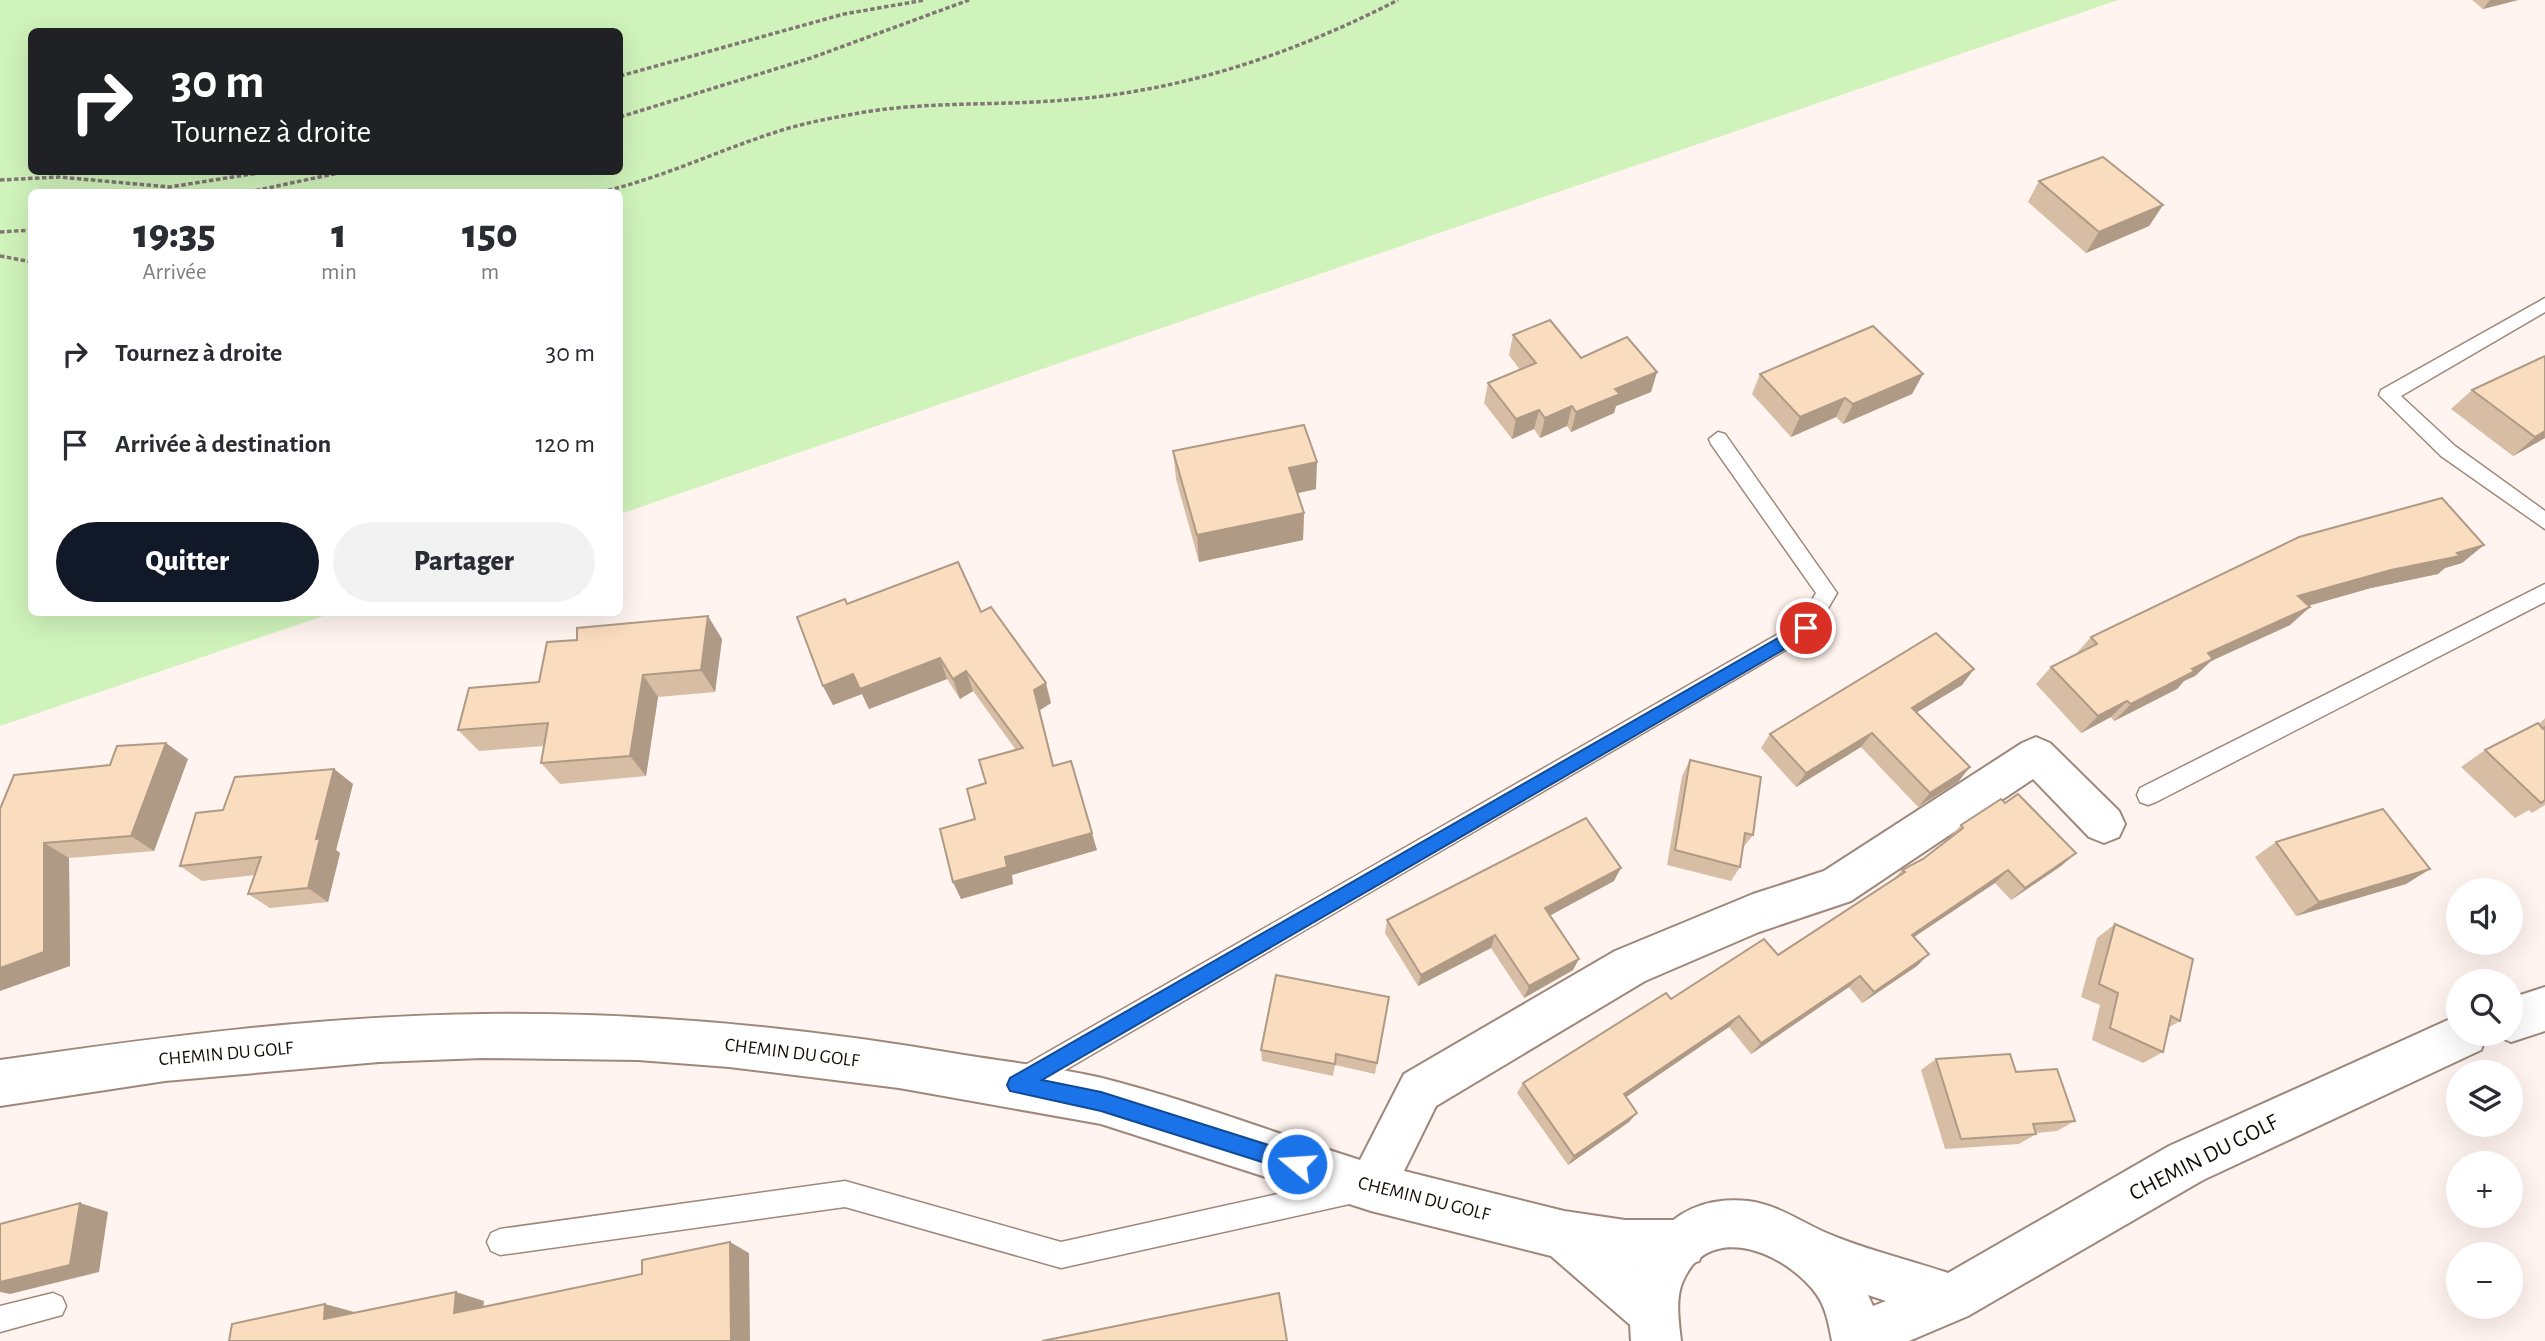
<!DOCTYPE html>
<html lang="fr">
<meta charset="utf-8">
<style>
:root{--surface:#fff;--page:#f2f2f3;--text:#2b2b33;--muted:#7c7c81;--accent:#111827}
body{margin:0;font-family:"Alegreya Sans",sans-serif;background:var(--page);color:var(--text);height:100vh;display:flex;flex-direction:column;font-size:26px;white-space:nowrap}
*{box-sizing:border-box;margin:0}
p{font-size:23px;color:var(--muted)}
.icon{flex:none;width:38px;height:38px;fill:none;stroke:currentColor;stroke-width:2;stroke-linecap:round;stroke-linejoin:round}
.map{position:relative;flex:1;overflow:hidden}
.side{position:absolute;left:28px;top:189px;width:595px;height:427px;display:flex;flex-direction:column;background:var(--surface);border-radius:10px;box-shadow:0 7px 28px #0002}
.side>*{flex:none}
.banner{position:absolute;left:28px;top:28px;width:595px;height:147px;border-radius:10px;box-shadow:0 7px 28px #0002;background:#202124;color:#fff;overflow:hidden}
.tools{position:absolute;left:2446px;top:878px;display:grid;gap:14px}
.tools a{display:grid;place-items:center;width:77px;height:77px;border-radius:50%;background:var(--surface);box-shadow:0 7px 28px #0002;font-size:35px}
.pin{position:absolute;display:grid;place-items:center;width:60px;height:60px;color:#fff;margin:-30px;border:4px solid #fff;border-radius:50%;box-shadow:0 2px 7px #0007}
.me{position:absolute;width:77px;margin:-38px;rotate:288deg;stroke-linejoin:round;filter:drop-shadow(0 0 5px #0008)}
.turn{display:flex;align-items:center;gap:24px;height:147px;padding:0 28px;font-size:32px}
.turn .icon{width:91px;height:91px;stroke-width:2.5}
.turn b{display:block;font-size:49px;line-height:60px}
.eta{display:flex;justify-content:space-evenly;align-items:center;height:119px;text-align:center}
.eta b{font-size:42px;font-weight:800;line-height:49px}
.button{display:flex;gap:14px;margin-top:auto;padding:14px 28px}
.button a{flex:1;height:80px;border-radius:42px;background:var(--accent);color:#fff;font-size:28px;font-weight:800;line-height:80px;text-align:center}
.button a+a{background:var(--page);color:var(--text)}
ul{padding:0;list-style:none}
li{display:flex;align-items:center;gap:21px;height:91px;padding:0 28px}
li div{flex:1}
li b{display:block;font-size:26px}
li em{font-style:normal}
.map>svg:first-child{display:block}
.green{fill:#d0f3bb;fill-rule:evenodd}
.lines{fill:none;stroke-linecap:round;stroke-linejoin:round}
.service-casing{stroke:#9f877b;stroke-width:3}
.minor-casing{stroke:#9f877b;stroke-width:4}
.tertiary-casing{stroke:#9f877b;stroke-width:4}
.path{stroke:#817873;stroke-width:3.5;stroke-dasharray:4.5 2.5;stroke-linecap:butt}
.service{fill:#fff;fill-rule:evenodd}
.minor{fill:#fff;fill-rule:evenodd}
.tertiary{fill:#fff;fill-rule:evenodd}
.wall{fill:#d7bda4}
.shaded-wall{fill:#af9a86}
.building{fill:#fadcbf;stroke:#af9a86;stroke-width:2}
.route{fill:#1a73e8;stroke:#114b97;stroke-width:2}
.labels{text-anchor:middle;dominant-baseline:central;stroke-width:5;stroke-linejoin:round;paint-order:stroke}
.street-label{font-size:19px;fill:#160e09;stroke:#fff}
.near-street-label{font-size:23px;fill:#160e09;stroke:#fff}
</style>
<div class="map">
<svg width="2545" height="1341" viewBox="0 0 2545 1341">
<rect width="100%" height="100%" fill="#fff4ef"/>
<path class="green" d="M0,0H2118L620,514V192H32V612L332,613L0,726ZM32,32H620V172H32Z"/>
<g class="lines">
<defs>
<g id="service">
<polygon points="2545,298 2545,312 2401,396 2455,446 2545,511 2545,529 2441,456 2379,395 2381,390"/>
<polygon points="1718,432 1725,434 1837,593 1813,634 1031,1090 1022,1093 1013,1090 1010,1081 1013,1072 1799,622 1816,593 1711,444 1709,439"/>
<polygon points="2545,584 2545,602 2156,802 2148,805 2140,802 2137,795 2140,788"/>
<polygon points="1354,1177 1363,1181 1367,1190 1363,1199 1354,1203 1061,1268 845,1207 500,1255 491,1251 487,1242 491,1233 500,1229 845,1181 1061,1242"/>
<polygon points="53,1293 62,1297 66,1306 62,1315 0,1332 0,1306"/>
</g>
<path id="minor" d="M2036,737L2050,743L2119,811L2125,824L2119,837L2104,843L2089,837L2033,779L1851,901L1759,932L1645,981L1436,1106L1404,1171L1564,1211L1625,1220H1682L1699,1227L1706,1244L1699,1261L1682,1268H1639L1670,1296L1678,1313L1670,1330L1653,1338L1636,1330L1551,1256L1371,1211L1101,1124L899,1088L729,1067L638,1060L482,1058L379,1062L165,1081L0,1106V1060C160,1037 321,1016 483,1014C642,1012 801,1027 958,1054C1006,1062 1055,1067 1102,1078C1189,1100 1274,1133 1360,1160L1404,1074L1615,951L1753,894L1824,871L2022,743Z"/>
<g id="tertiary">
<polygon points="2545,987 2545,1031 2511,1042 2495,1035 2511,1034 2511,998"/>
<path d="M2459,1015V1034H2487L2481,1050L2203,1180L1968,1316L1909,1341H1832C1829,1325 1826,1308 1817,1295C1788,1254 1710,1219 1683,1281C1675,1298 1679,1323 1681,1341H1631C1624,1266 1662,1192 1748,1201C1775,1204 1798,1220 1822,1231C1862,1249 1907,1259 1948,1273L2169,1146ZM1868,1295L1886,1301L1873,1306Z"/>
</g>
</defs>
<use href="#service" class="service-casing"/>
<use href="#minor" class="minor-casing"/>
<use href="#tertiary" class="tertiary-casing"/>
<g class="path">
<polyline points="620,76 844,14 925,0"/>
<polyline points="620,117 811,58 969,0"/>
<polyline points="0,180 59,177 170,187 264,172"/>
<polyline points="249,192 343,172"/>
<path d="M601,192C662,178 717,151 776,132C803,123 832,118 859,113C927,101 997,106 1065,100C1183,91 1293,54 1398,0"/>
<polyline points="0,232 32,230"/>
<polyline points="0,256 32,262"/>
</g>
<use href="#service" class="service"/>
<use href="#minor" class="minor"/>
<use href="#tertiary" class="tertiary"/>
</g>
<g class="wall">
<polygon points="2472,0 2518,0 2483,9"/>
<polygon points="2039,181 2163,205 2149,226 2086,253 2028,202"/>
<polygon points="1513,335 1581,358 1657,372 1651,392 1616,406 1614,413 1571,432 1567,426 1540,438 1534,429 1512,439 1484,403 1488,383 1520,370 1509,355"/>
<polygon points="2545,356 2545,438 2513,456 2451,409 2472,390"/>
<polygon points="1760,374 1923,374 1912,394 1843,424 1836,417 1791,437 1752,394"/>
<polygon points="1173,451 1316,489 1298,493 1304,513 1303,540 1199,562 1176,479"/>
<polygon points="2484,545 2462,563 2445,568 2438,574 2371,588 2308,606 2310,607 2290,625 2211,661 2195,676 2184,681 2177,689 2114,721 2111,717 2081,733 2036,684 2051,667 2076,654 2091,637"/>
<polygon points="847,604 981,612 1051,703 1040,710 1054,766 1097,850 1012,875 1013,884 961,899 953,882 986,783 1016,750 973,691 960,699 947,679 869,709 862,694 833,705 823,686"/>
<polygon points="722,639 715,692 658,697 646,776 560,784 541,763 544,746 479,751 458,730 539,682"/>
<polygon points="1974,669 1962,685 1917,712 1970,767 1958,782 1918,807 1861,747 1796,787 1761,748 1770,734"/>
<polygon points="2545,718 2545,805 2532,813 2529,810 2515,818 2461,767 2485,750 2539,724"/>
<polygon points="188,759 154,851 69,858 70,966 14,775"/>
<polygon points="1690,760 1753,835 1742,849 1740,867 1731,881 1667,865 1682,776"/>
<polygon points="334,769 353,784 336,850 340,853 328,902 270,908 248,894 255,875 202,881 180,866 223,810"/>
<polygon points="2005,803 2076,853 2061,866 2011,900 1995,883 1914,937 1917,966 1862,1003 1849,987 1751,1054 1729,1027 1626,1097 1629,1122 1568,1165 1517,1093 1523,1083 1671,999 1778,955 1893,880 1902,870 1923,859 1948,839 1961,825"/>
<polygon points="2276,842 2430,869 2406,884 2296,916 2255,857"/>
<polygon points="1614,881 1550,915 1573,970 1524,998 1491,948 1418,986 1385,933 1387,920"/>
<polygon points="2115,924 2180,1021 2168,1028 2163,1052 2143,1063 2092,1040 2100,1005 2081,997 2097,938"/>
<polygon points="1389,997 1375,1074 1335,1065 1333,1076 1262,1061 1261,1050"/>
<polygon points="1936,1059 2075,1121 2057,1131 2036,1133 2036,1134 2019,1144 1945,1149 1921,1070"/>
</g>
<g class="shaded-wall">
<polygon points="2490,0 2518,0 2483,9"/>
<polygon points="2163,205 2149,226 2086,253 2099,232"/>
<polygon points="1657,372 1651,392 1616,406 1614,413 1571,432 1576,412 1615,389"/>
<polygon points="1923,374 1912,394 1843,424 1853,404"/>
<polygon points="1845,398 1836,417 1791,437 1800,417"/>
<polygon points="1572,406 1567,426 1540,438 1545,418"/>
<polygon points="1539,410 1534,429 1512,439 1516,419"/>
<polygon points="2545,431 2545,438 2513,456 2535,437"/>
<polygon points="1317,462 1316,489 1289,495 1289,468"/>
<polygon points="1304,513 1303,540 1199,562 1197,535"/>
<polygon points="2484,545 2462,563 2445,568 2438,574 2371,588 2279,614 2298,596"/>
<polygon points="2310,607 2290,625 2211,661 2195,676 2184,681 2177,689 2114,721 2131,704 2208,653"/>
<polygon points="708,616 722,639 715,692 701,670"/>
<polygon points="940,658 947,679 869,709 862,694 833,705 823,686 853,674"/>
<polygon points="1974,669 1962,685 1901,722 1912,708"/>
<polygon points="966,671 973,691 960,699 953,679"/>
<polygon points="643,675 658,697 646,776 630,756"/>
<polygon points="1046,683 1051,703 1040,710 1034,690"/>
<polygon points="2127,701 2111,717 2081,733 2098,716"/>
<polygon points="1872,733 1861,747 1796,787 1806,773"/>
<polygon points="166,743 188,759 154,851 131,836"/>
<polygon points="1970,767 1958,782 1918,807 1930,793"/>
<polygon points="334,769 353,784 336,850 340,853 328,902 308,888 316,839"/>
<polygon points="1092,833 1097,850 1012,875 1013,884 961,899 953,882 1005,857"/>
<polygon points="44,843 69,858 70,966 0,991 0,968"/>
<polygon points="2076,853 2061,866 2011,900 2025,888"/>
<polygon points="1621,868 1614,881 1540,921 1545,908"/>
<polygon points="2430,869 2406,884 2296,916 2319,902"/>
<polygon points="2008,870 1995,883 1899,947 1912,935"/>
<polygon points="1495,935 1491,948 1418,986 1421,975"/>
<polygon points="1929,954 1917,966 1862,1003 1874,992"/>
<polygon points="1579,959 1573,970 1524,998 1529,986"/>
<polygon points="1860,976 1849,987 1751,1054 1761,1043"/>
<polygon points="1739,1016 1729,1027 1616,1104 1624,1094"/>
<polygon points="1637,1113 1629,1122 1568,1165 1574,1156"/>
<polygon points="80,1203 108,1212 99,1272 10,1294 0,1292 0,1282"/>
<polygon points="730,1242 749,1253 750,1341 731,1341"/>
<polygon points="456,1292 484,1301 482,1322 454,1313"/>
<polygon points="325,1304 358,1313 324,1319"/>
</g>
<g class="building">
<polygon points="2103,157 2163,205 2099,232 2039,181"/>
<polygon points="1550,320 1581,358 1627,337 1657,372 1615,389 1620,394 1576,412 1572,406 1545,418 1539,410 1516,419 1488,383 1536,363 1513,335"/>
<polygon points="1873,326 1923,374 1853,404 1845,398 1800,417 1760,374"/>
<polygon points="2545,356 2545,431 2535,437 2472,390"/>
<polygon points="1304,425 1317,462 1289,468 1304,513 1197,535 1173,451"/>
<polygon points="2442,498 2484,545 2457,553 2460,556 2391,570 2298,596 2310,607 2208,653 2213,659 2192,669 2195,671 2131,704 2127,701 2098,716 2051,667 2097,644 2091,637 2299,537"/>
<polygon points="958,562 981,612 991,607 1046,683 1034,690 1053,766 1071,761 1092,833 1005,857 1007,867 953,882 940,829 975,819 967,789 986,783 979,760 1023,748 966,671 953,679 940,658 860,689 853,674 823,686 797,617 845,599 847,604"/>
<polygon points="708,616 701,670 643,675 630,756 541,763 548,723 458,730 469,688 539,682 547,642 577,640 577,628"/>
<polygon points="1936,633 1974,669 1912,708 1970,767 1930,793 1872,733 1806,773 1770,734"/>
<polygon points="2538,723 2543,729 2545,727 2545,800 2541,803 2485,750"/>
<polygon points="166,743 131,836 44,843 44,952 0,968 0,809 14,775 110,765 117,746"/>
<polygon points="1690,760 1761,777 1753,835 1745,833 1740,867 1675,850"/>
<polygon points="334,769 316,839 320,838 308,888 248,894 261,857 180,866 196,813 223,810 235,777"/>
<polygon points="2018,794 2076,853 2025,888 2008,870 1912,935 1929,954 1874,992 1860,976 1761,1043 1739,1016 1624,1094 1637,1113 1574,1156 1523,1083 1666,993 1671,999 1764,939 1778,955 1905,872 1902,870 1923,859 1963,828 1961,825 2001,799 2005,803"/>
<polygon points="2383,809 2430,869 2319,902 2276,842"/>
<polygon points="1586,818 1621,868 1545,908 1579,959 1529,986 1495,935 1421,975 1387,920"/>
<polygon points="2115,924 2193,959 2180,1021 2171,1016 2163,1052 2110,1028 2118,993 2099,984"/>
<polygon points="1276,975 1389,997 1377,1063 1336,1054 1335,1064 1261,1050"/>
<polygon points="2010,1054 2016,1072 2057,1069 2075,1121 2033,1124 2036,1134 1961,1139 1936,1059"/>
<polygon points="80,1203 70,1265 0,1282 0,1224"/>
<polygon points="730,1242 731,1341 229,1341 232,1324 325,1304 324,1319 456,1292 454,1313 642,1274 642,1260"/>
<polygon points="1279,1293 1287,1341 1042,1341"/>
</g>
<polygon class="route" points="1806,622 1814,628 1812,633 1042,1080 1101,1092 1297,1154 1304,1157 1307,1164 1304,1170 1297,1173 1101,1111 1010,1091 1007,1085 1010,1078"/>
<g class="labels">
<g class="street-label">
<text transform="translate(792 1053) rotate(7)">CHEMIN DU GOLF</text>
<text transform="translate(226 1054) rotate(-5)">CHEMIN DU GOLF</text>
<text transform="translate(1424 1199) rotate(14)">CHEMIN DU GOLF</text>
</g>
<g class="near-street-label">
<text transform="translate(2204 1158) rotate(-27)">CHEMIN DU GOLF</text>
</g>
</g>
</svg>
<div class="tools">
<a><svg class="icon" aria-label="sound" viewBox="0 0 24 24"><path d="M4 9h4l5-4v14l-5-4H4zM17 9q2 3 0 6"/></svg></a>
<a><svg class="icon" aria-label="search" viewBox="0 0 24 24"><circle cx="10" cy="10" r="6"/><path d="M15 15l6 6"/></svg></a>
<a><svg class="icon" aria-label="layers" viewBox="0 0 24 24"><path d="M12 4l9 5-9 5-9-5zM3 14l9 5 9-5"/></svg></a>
<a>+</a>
<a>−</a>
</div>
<div class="pin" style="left:1806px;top:628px;background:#d93025"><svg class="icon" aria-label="arrive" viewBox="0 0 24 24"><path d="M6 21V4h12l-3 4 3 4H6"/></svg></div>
<svg class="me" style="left:1297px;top:1164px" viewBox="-20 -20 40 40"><circle r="17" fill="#1a73e8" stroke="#fff" stroke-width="3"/><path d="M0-11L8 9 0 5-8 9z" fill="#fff"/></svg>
<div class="banner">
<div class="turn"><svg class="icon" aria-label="right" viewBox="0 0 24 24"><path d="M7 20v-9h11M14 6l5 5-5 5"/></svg><div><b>30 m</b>Tournez à droite</div></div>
</div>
<section class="side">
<div class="eta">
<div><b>19:35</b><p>Arrivée</p></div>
<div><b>1</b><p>min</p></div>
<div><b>150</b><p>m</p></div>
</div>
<ul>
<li><svg class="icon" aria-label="right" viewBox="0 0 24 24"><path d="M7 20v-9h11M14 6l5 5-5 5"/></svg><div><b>Tournez à droite</b></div><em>30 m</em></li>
<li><svg class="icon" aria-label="arrive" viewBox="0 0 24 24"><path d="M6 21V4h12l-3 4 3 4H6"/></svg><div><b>Arrivée à destination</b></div><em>120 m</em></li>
</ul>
<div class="button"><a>Quitter</a><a>Partager</a></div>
</section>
</div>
